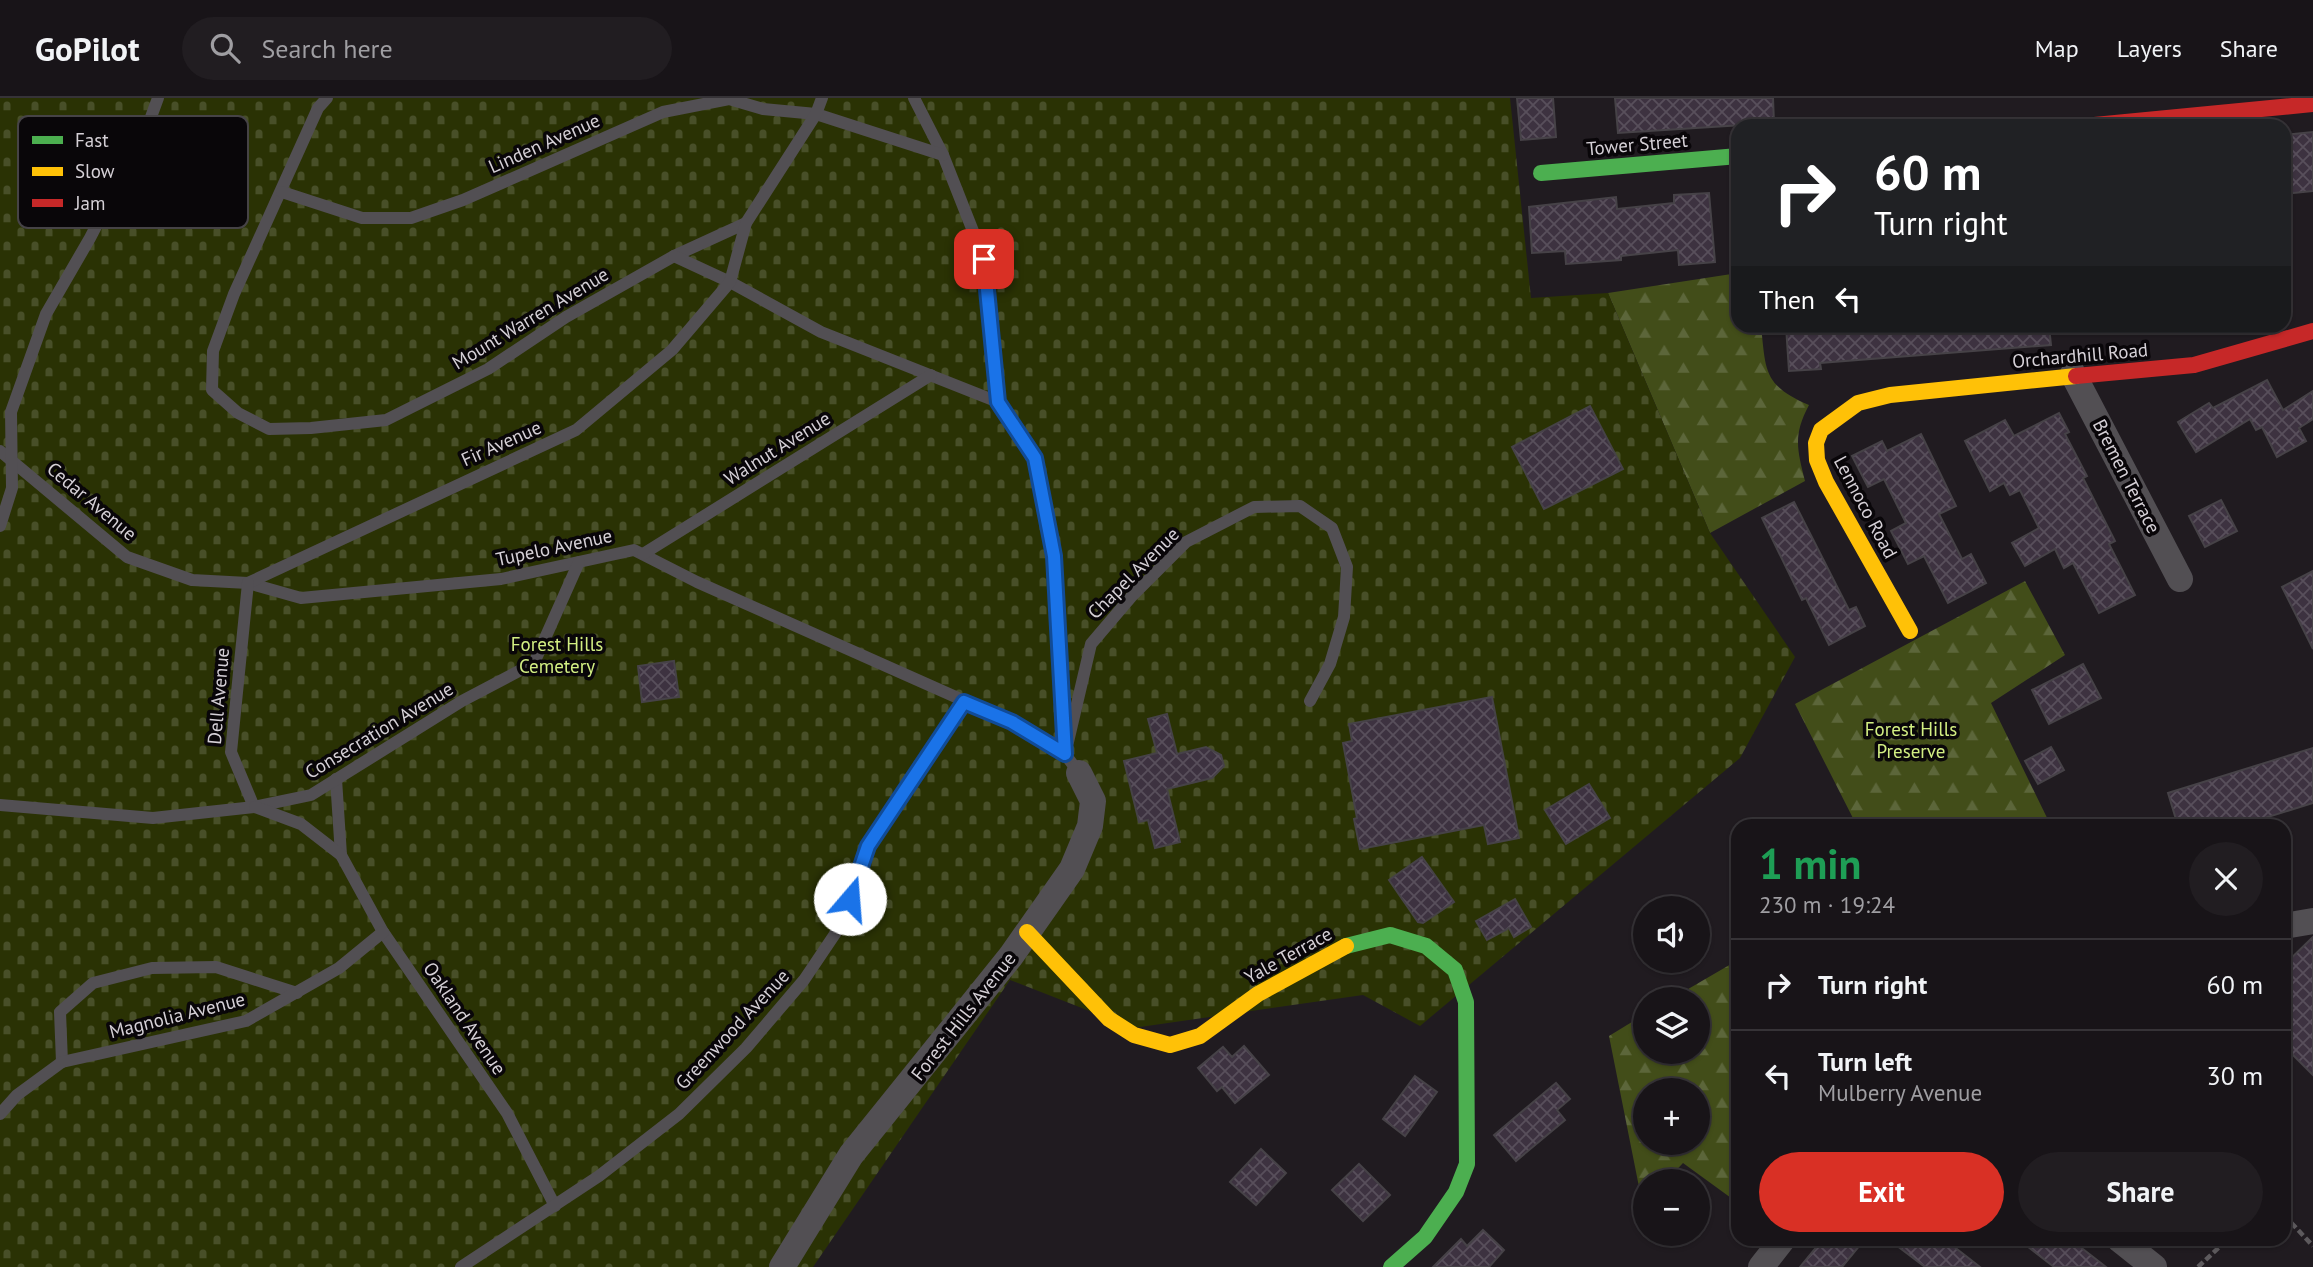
<!DOCTYPE html>
<meta charset="utf-8">
<style>
:root{--surface:#181418;--page:#211d21;--text:#f1f3f6;--muted:#9f9ea2;--line:#363337;--accent:#d93025}
body{margin:0;font-family:"PT Sans",sans-serif;background:var(--page);color:var(--text);height:100vh;display:flex;flex-direction:column;font-size:26px;white-space:nowrap}
*{box-sizing:border-box;margin:0}
p{font-size:23px;color:var(--muted)}
.icon{flex:none;width:38px;height:38px;fill:none;stroke:currentColor;stroke-width:2;stroke-linecap:round;stroke-linejoin:round}
.map{position:relative;flex:1;overflow:hidden}
.side{position:absolute;left:1731px;top:721px;width:560px;height:427px;display:flex;flex-direction:column;background:var(--surface);border-radius:21px;box-shadow:0 2px 5px #0004,0 0 0 2px var(--line)}
.side>*{flex:none}
.banner{position:absolute;left:1731px;top:21px;width:560px;height:214px;border-radius:21px;box-shadow:0 2px 5px #0004,0 0 0 2px var(--line);background:#202124;color:#fff;overflow:hidden}
.controls{position:absolute;left:1633px;top:798px;display:grid;gap:14px}
.controls a{display:grid;place-items:center;width:77px;height:77px;border-radius:50%;background:var(--surface);box-shadow:0 2px 5px #0004,0 0 0 2px var(--line);font-size:35px}
.pin{position:absolute;display:grid;place-items:center;width:60px;height:60px;color:#fff;margin:-30px;border-radius:14px;box-shadow:0 4px 10px #0006}
.me{position:absolute;width:77px;margin:-38px;rotate:18deg;stroke-linejoin:round;filter:drop-shadow(0 0 5px #0008)}
.turn{display:flex;align-items:center;gap:24px;height:147px;padding:0 28px;font-size:32px}
.turn .icon{width:91px;height:91px;stroke-width:2.5}
.turn b{display:block;font-size:49px;line-height:60px}
.then{display:flex;align-items:center;height:66px;padding:0 28px;background:#0003;gap:14px;font-size:26px}
.round{display:grid;place-items:center;flex:none;width:74px;height:74px;border-radius:37px;background:var(--page)}
.head{display:flex;align-items:center;justify-content:space-between;height:119px;padding:0 28px}
h1{font-size:42px;font-weight:800;line-height:52px;color:#1e9e55}
.action{display:flex;gap:14px;margin-top:auto;padding:14px 28px}
.action a{flex:1;height:80px;border-radius:42px;background:var(--accent);color:#fff;font-size:28px;font-weight:800;line-height:80px;text-align:center}
.action a+a{background:var(--page);color:var(--text)}
ul{padding:0;list-style:none}
li{display:flex;align-items:center;gap:21px;height:91px;padding:0 28px;border-top:2px solid var(--line)}
li div{flex:1}
li b{display:block;font-size:26px}
li em{font-style:normal}
header{display:flex;align-items:center;gap:42px;box-sizing:border-box;height:98px;padding:0 35px;background:var(--surface);border-bottom:2px solid var(--line)}
header strong{font-size:33px}
nav{display:flex;gap:38px;margin-inline-start:auto;font-size:24px}
.search{width:490px;height:63px;background:var(--page);display:flex;align-items:center;gap:18px;box-sizing:border-box;padding:0 24px;border-radius:38px;color:var(--muted);font-size:26px}
.map>svg:first-child{display:block}
.forest{fill:url(#forest-firs);fill-rule:evenodd}
.cemetery{fill:url(#cemetery-stones)}
.building{fill:url(#building-cross-hatch);stroke:#464247;stroke-width:2}
.lines{fill:none;stroke-linecap:round;stroke-linejoin:round}
.path{stroke:#5d5a5d;stroke-width:4.5;stroke-dasharray:7 3.5;stroke-linecap:butt}
.lane{stroke:#524f53;stroke-width:12}
.street{stroke:#524f53;stroke-width:26}
.fast{stroke:#4caf50;stroke-width:16}
.slow{stroke:#ffc107;stroke-width:16}
.jam{stroke:#c62828;stroke-width:16}
.route-casing{stroke:#114b97;stroke-width:18}
.route{stroke:#1a73e8;stroke-width:12}
.labels{text-anchor:middle;dominant-baseline:central;stroke-width:7;stroke-linejoin:round;paint-order:stroke}
.street-label{font-size:19px;fill:#d5d0d6;stroke:#090609}
.park-label{font-size:19px;fill:#d3ef83;stroke:#090609}
.key{fill:#090609;stroke:#464346;stroke-width:2}
.key-label{font-size:19px;fill:#d5d0d6}
</style>
<header>
<strong>GoPilot</strong>
<div class="search"><svg class="icon" aria-label="search" viewBox="0 0 24 24"><circle cx="10" cy="10" r="6"/><path d="M15 15l6 6"/></svg>Search here</div>
<nav><a>Map</a><a>Layers</a><a>Share</a></nav>
</header>
<div class="map">
<svg width="2313" height="1169" viewBox="0 0 2313 1169">
<defs>
<pattern id="forest-firs" width="22" height="20" patternUnits="userSpaceOnUse" patternTransform="scale(1.75)"><rect width="22" height="20" fill="#424d19"/><path d="M5 1l3.5 6h-7zM16 11l3.5 6h-7z" fill="#5c663a"/></pattern>
<pattern id="cemetery-stones" width="16" height="16" patternUnits="userSpaceOnUse" patternTransform="scale(1.75)"><rect width="16" height="16" fill="#2a3204"/><path d="M2 7V4a2 2 0 0 1 4 0v3zM10 15v-3a2 2 0 0 1 4 0v3z" fill="#484f28"/></pattern>
<pattern id="building-cross-hatch" width="8" height="8" patternUnits="userSpaceOnUse" patternTransform="scale(1.75)"><rect width="8" height="8" fill="#3d3240"/><path d="M0 0l8 8M0 8l8-8" fill="none" stroke="#584f5b"/></pattern>
</defs>
<rect width="100%" height="100%" fill="#201b20"/>
<g class="forest">
<path d="M1738,175V228H1761C1766,273 1763,287 1809,307C1793,337 1797,351 1805,383L1710,435L1608,195Z"/>
<polygon points="2025,483 2065,557 1991,605 2051,728 1857,728 1795,606"/>
<path d="M1738,862V1105L1683,1065L1666,1083H1645L1643,1109L1609,938L1645,916V954H1698V901H1671ZM1645,992H1698V1045H1645Z"/>
</g>
<polygon class="cemetery" points="0,0 1510,0 1531,200 1608,195 1710,435 1795,559 1740,660 1420,928 1363,897 1133,930 1010,882 813,1169 0,1169"/>
<g class="building">
<polygon points="1517,0 1553,0 1556,39 1521,42"/>
<polygon points="1615,0 1773,0 1774,25 1618,35"/>
<polygon points="2313,34 2313,93 2284,96 2284,37"/>
<polygon points="1709,95 1715,164 1679,167 1678,152 1621,158 1621,162 1566,166 1565,153 1532,155 1529,109 1616,99 1617,111 1674,105 1674,97"/>
<polygon points="1786,228 2049,228 2051,247 1820,265 1821,271 1789,273"/>
<polygon points="2267,282 2283,312 2313,293 2313,321 2299,330 2306,343 2277,359 2262,329 2256,332 2250,321 2196,354 2178,324 2209,305 2213,310"/>
<polygon points="1590,308 1623,371 1544,411 1512,349"/>
<polygon points="2059,315 2069,334 2065,336 2087,378 2083,380 2115,443 2109,446 2135,497 2099,515 2073,465 2064,470 2055,451 2025,468 2012,445 2039,430 2020,392 2010,397 2004,385 1990,393 1965,343 2005,322 2014,338"/>
<polygon points="1921,336 1956,408 1939,416 1962,461 1971,456 1986,485 1948,505 1924,458 1908,466 1891,433 1906,425 1884,381 1868,389 1852,358 1882,343 1887,353"/>
<polygon points="2221,402 2237,433 2205,449 2189,418"/>
<polygon points="1794,404 1849,512 1856,509 1865,528 1829,547 1806,500 1802,502 1762,420"/>
<polygon points="2313,473 2313,551 2282,489"/>
<polygon points="674,563 679,599 642,604 638,568"/>
<polygon points="2083,566 2101,600 2049,626 2032,592"/>
<polygon points="1492,599 1519,740 1488,746 1484,727 1360,751 1354,721 1357,720 1343,645 1352,643 1349,626"/>
<polygon points="1167,616 1177,656 1206,649 1221,657 1224,668 1212,680 1167,691 1180,744 1155,750 1148,722 1139,724 1124,663 1157,655 1148,621"/>
<polygon points="2051,649 2064,672 2038,686 2025,663"/>
<polygon points="2313,650 2313,705 2239,728 2178,728 2168,695"/>
<polygon points="1589,686 1610,720 1566,746 1545,712"/>
<polygon points="1422,759 1454,804 1423,825 1418,824 1389,782"/>
<polygon points="1515,801 1531,829 1514,839 1509,830 1487,842 1476,823"/>
<polygon points="2313,839 2313,977 2284,948 2284,867"/>
<polygon points="1244,948 1269,977 1235,1005 1222,989 1217,993 1198,970 1223,949 1232,959"/>
<polygon points="1415,978 1437,994 1405,1038 1383,1021"/>
<polygon points="1556,985 1570,1001 1557,1012 1565,1022 1516,1063 1494,1037"/>
<polygon points="1261,1051 1286,1075 1256,1107 1230,1084"/>
<polygon points="1359,1066 1390,1097 1363,1123 1332,1092"/>
<polygon points="1483,1132 1504,1152 1489,1169 1433,1169 1461,1141 1467,1148"/>
<polygon points="1823,1141 1865,1141 1842,1169 1800,1169"/>
<polygon points="1888,1141 1944,1141 1980,1169 1925,1169"/>
<polygon points="2018,1141 2070,1141 2106,1169 2054,1169"/>
</g>
<g class="lines">
<g class="path">
<polyline points="2284,777 2289,802"/>
<polyline points="2284,1117 2313,1148"/>
<polyline points="2198,1169 2228,1141"/>
</g>
<g class="lane">
<polyline points="327,0 318,10 234,196 213,253 212,292 238,315 269,331 311,330 386,322 488,271 566,219 674,158 746,125"/>
<polyline points="914,0 943,57 984,161 998,304 1035,360 1054,458 1065,656"/>
<polyline points="282,94 362,120 411,120 463,102 663,14 729,1 763,11 816,16 943,57"/>
<polyline points="674,158 730,184 821,234 998,304"/>
<polyline points="0,353 127,459 192,482 248,485 301,500 501,481 634,452 697,484 1012,624 1065,656 1079,675"/>
<polyline points="0,428 12,390 11,314 46,216 90,140 147,30 158,0"/>
<polyline points="643,456 931,277"/>
<polyline points="248,485 576,332 672,252 730,184 746,125 816,16 822,0"/>
<polyline points="248,485 231,654 254,709"/>
<polyline points="1068,644 1091,546 1131,499 1186,444 1254,409 1300,408 1332,430 1347,469 1344,519 1330,566 1310,603"/>
<polyline points="336,681 341,757"/>
<polyline points="0,707 153,720 254,709 311,697 462,603 534,565 579,464"/>
<polyline points="255,709 301,726 341,757 383,834 507,1015 555,1108"/>
<polyline points="62,964 60,914 93,885 152,870 216,869 297,895"/>
<polyline points="0,1016 17,997 62,964 246,923 339,870 383,834"/>
<polyline points="461,1169 599,1078 679,1016 746,950 804,882 841,827 868,748 964,604"/>
</g>
<g class="street">
<polyline points="2073,276 2180,481"/>
<polyline points="2284,828 2313,823"/>
<polyline points="2119,1141 2154,1169"/>
<polyline points="782,1169 851,1057 1011,858 1072,771 1090,728 1093,703 1079,675"/>
<polyline points="1761,1169 1783,1141"/>
</g>
<g class="fast">
<polyline points="1541,75 1738,58"/>
<polyline points="1346,848 1390,837 1426,848 1455,872 1466,904 1467,1066 1456,1094 1425,1139 1391,1169"/>
</g>
<g class="slow">
<polyline points="1910,533 1826,384 1817,362 1816,345 1821,332 1858,305 1890,297 2076,278"/>
<polyline points="1027,834 1109,921 1134,937 1170,947 1200,938 1258,896 1346,848"/>
</g>
<g class="jam">
<polyline points="2084,28 2313,6"/>
<polyline points="2076,278 2194,267 2313,233"/>
</g>
</g>
<g class="lines">
<defs>
<polyline id="route" points="850,801 868,748 964,604 1012,624 1065,656 1054,458 1035,360 998,304 984,161"/>
</defs>
<use href="#route" class="route-casing"/>
<use href="#route" class="route"/>
</g>
<g class="labels">
<g class="street-label">
<text transform="translate(544 45) rotate(-24)">Linden Avenue</text>
<text transform="translate(1637 46) rotate(-5)">Tower Street</text>
<text transform="translate(530 220) rotate(-31)">Mount Warren Avenue</text>
<text transform="translate(2080 257) rotate(-5)">Orchardhill Road</text>
<text transform="translate(501 345) rotate(-24)">Fir Avenue</text>
<text transform="translate(777 350) rotate(-32)">Walnut Avenue</text>
<text transform="translate(2127 378) rotate(63)">Bremen Terrace</text>
<text transform="translate(92 403) rotate(40)">Cedar Avenue</text>
<text transform="translate(1866 409) rotate(62)">Lennoco Road</text>
<text transform="translate(554 449) rotate(-12)">Tupelo Avenue</text>
<text transform="translate(1133 475) rotate(-45)">Chapel Avenue</text>
<text transform="translate(218 598) rotate(-85)">Dell Avenue</text>
<text transform="translate(379 632) rotate(-31)">Consecration Avenue</text>
<text transform="translate(1288 857) rotate(-29)">Yale Terrace</text>
<text transform="translate(177 917) rotate(-14)">Magnolia Avenue</text>
<text transform="translate(963 918) rotate(-52)">Forest Hills Avenue</text>
<text transform="translate(465 920) rotate(56)">Oakland Avenue</text>
<text transform="translate(732 931) rotate(-47)">Greenwood Avenue</text>
</g>
<g class="park-label">
<text x="557" y="546">Forest Hills<tspan x="557" dy="22">Cemetery</tspan></text>
<text x="1911" y="631">Forest Hills<tspan x="1911" dy="22">Preserve</tspan></text>
</g>
</g>
<rect x="18" y="18" width="230" height="112" rx="10" class="key"/>
<rect x="32" y="38" width="31" height="8" fill="#4caf50"/>
<rect x="32" y="69" width="31" height="9" fill="#ffc107"/>
<rect x="32" y="101" width="31" height="8" fill="#c62828"/>
<g class="key-label">
<text x="75" y="49">Fast</text>
<text x="75" y="80">Slow</text>
<text x="75" y="112">Jam</text>
</g>
</svg>
<div class="controls">
<a><svg class="icon" aria-label="sound" viewBox="0 0 24 24"><path d="M4 9h4l5-4v14l-5-4H4zM17 9q2 3 0 6"/></svg></a>
<a><svg class="icon" aria-label="layers" viewBox="0 0 24 24"><path d="M12 4l9 5-9 5-9-5zM3 14l9 5 9-5"/></svg></a>
<a>+</a>
<a>−</a>
</div>
<div class="pin" style="left:984px;top:161px;background:#d93025"><svg class="icon" aria-label="arrive" viewBox="0 0 24 24"><path d="M6 21V4h12l-3 4 3 4H6"/></svg></div>
<svg class="me" style="left:850px;top:801px" viewBox="-20 -20 40 40"><circle r="19" fill="#fff"/><path d="M0-13L10 11 0 6-10 11z" fill="#1a73e8"/></svg>
<div class="banner">
<div class="turn"><svg class="icon" aria-label="right" viewBox="0 0 24 24"><path d="M7 20v-9h11M14 6l5 5-5 5"/></svg><div><b>60 m</b>Turn right</div></div>
<div class="then">Then<svg class="icon" aria-label="left" viewBox="0 0 24 24"><path d="M17 20v-9H6M10 6l-5 5 5 5"/></svg></div>
</div>
<section class="side">
<div class="head"><div><h1>1 min</h1><p>230 m · 19:24</p></div><a class="round"><svg class="icon" aria-label="close" viewBox="0 0 24 24"><path d="M6 6l12 12M18 6L6 18"/></svg></a></div>
<ul>
<li><svg class="icon" aria-label="right" viewBox="0 0 24 24"><path d="M7 20v-9h11M14 6l5 5-5 5"/></svg><div><b>Turn right</b></div><em>60 m</em></li>
<li><svg class="icon" aria-label="left" viewBox="0 0 24 24"><path d="M17 20v-9H6M10 6l-5 5 5 5"/></svg><div><b>Turn left</b><p>Mulberry Avenue</p></div><em>30 m</em></li>
</ul>
<div class="action"><a>Exit</a><a>Share</a></div>
</section>
</div>
